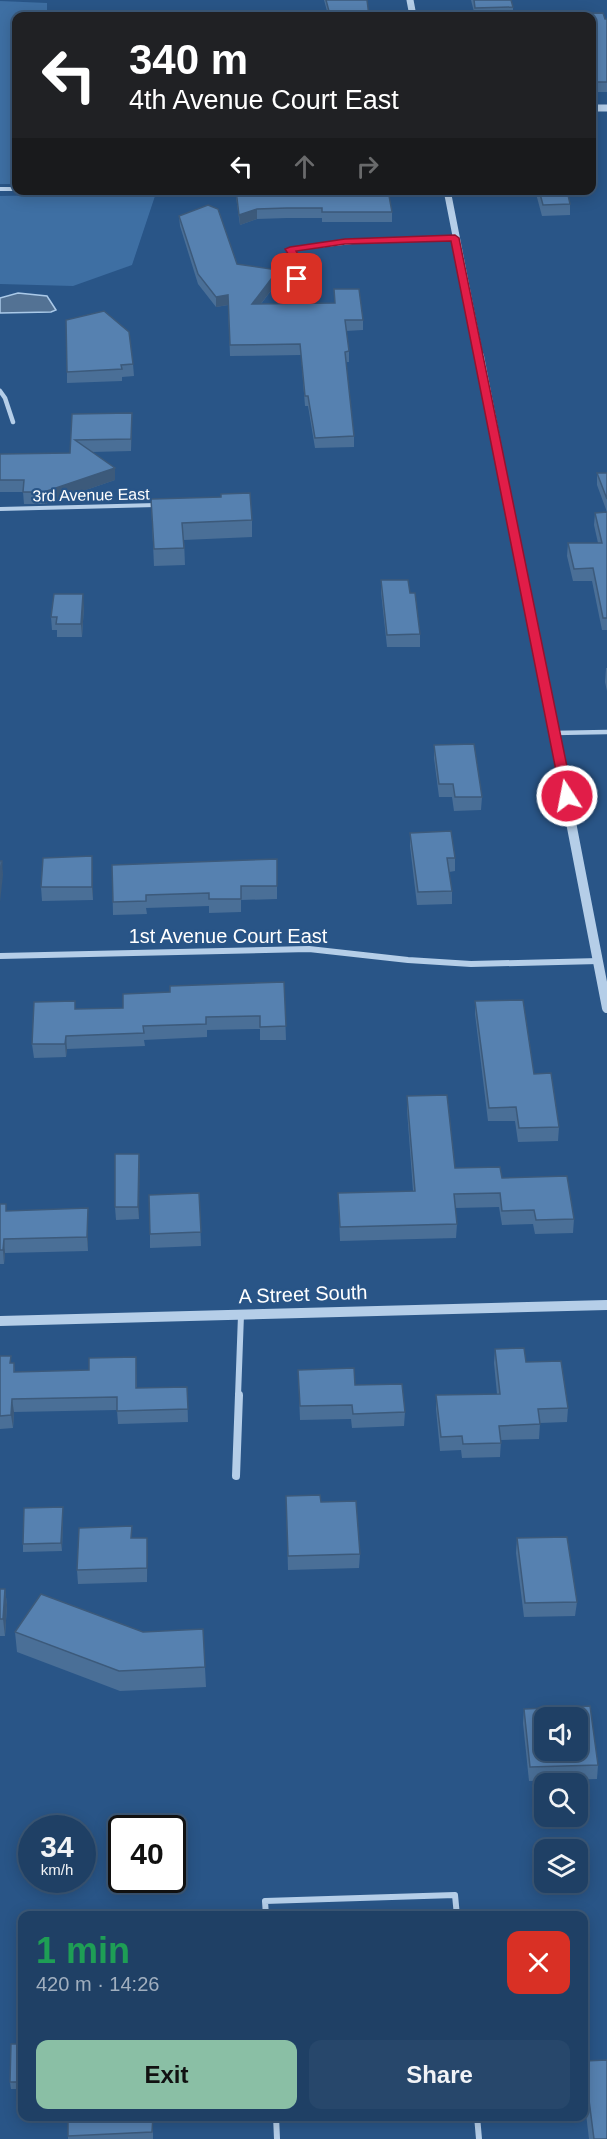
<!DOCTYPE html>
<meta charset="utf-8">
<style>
:root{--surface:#1f4065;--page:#27476b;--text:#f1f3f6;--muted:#a1afbf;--line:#3c5979;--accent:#8abfa5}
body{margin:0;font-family:Helvetica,sans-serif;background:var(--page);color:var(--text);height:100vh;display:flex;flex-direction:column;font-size:22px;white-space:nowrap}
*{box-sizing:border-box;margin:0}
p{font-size:20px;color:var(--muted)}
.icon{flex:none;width:33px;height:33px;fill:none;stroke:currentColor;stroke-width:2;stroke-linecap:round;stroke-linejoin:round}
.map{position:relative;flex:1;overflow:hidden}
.side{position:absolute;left:18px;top:1911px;width:570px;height:210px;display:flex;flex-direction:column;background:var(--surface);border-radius:12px;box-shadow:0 3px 15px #0003,0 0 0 2px var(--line)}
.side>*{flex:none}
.top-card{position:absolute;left:12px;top:12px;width:584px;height:183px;border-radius:12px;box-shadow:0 3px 15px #0003,0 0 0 2px var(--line);background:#202124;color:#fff;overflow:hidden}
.fabs{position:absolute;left:534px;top:1707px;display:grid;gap:12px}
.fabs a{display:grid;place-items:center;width:54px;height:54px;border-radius:12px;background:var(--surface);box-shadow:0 3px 15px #0003,0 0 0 2px var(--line);font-size:30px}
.speed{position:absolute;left:18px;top:1815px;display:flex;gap:12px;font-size:30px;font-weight:700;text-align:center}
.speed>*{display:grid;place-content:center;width:78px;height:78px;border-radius:50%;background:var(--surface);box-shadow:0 3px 15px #0003,0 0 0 2px var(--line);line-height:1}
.speed small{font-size:15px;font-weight:400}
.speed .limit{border:3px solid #111;border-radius:9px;background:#fff;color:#111}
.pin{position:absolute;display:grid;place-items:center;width:51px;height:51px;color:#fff;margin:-26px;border-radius:12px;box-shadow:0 3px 9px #0006}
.me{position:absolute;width:66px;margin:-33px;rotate:349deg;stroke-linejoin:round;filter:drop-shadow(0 0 4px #0008)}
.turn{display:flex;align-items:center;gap:21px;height:126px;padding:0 18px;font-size:27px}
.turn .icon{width:78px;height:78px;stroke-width:2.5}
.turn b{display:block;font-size:42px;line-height:51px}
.lanes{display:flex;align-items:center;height:57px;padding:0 18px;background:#0003;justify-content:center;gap:30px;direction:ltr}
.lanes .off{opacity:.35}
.round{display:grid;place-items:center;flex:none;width:63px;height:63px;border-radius:12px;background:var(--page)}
.summary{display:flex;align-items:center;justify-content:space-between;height:102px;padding:0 18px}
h1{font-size:36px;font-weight:600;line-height:45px;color:#1e9e55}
.button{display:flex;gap:12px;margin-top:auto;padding:12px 18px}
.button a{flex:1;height:69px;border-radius:12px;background:var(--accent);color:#111;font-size:24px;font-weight:600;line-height:69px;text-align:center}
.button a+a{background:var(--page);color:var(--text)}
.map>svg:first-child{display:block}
.green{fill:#3e6fa3}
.water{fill:#537294;stroke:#aac9e8;stroke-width:1.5}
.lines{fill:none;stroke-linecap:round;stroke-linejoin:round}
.service-far2{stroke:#b5cee8;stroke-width:3}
.service-far1{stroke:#b5cee8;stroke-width:4}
.service{stroke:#b5cee8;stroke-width:6}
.minor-far3{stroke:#b5cee8;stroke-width:4}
.minor-far2{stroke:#b5cee8;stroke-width:4.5}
.minor-far1{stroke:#b5cee8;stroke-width:6}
.minor{stroke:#b5cee8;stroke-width:8}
.tertiary-far2{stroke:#b5cee8;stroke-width:7}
.tertiary-far1{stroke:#b5cee8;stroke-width:8}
.tertiary{stroke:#b5cee8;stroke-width:10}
.wall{fill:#4a6f97}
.shaded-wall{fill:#3c5a7b}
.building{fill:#5681b0;stroke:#3c5a7b;stroke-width:1.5;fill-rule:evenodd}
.route{fill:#e11d48;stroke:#92132f;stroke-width:1.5}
.labels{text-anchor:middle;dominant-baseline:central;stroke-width:4.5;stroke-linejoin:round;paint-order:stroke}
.far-street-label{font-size:16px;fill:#fff;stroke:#295587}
.street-label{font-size:20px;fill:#fff;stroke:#295587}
</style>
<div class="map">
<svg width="607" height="2139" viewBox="0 0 607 2139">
<rect width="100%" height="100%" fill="#295587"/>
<g class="green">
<polygon points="0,1 47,3 47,16 16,16 16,184 0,184"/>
<polygon points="156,193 132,265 73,286 0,284 0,196"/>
</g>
<polygon class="water" points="18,293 47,296 56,310 51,312 0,313 0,298"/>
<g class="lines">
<polyline class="service-far2" points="290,249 298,263 298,288 302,298"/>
<polyline class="service-far1" points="0,509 156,505"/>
<g class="service">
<polyline points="266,1916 265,1901 455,1895 457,1916"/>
<polyline points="276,2116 277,2139"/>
<polyline points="477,2116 479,2139"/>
</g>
<g class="minor-far3">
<polyline points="0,189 16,189"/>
<polyline points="290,249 352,242 455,238"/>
</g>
<g class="minor-far2">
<polyline points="0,391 5,398 13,422"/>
<polyline points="554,733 607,732"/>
</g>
<g class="minor-far1">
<polyline points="0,956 309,949 408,960 471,964 599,961"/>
<polyline points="238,1396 241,1315"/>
</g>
<polyline class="minor" points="236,1476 239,1395"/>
<g class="tertiary-far2">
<polyline points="410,0 413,16"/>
<polyline points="591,108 607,108"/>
<polyline points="447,190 480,358"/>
</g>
<polyline class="tertiary-far1" points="480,356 569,814"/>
<g class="tertiary">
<polyline points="569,812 607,1008"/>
<polyline points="0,1321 607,1305"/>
</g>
</g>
<g class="wall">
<polygon points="324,0 367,0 369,16 328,15"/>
<polygon points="471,0 511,0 513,7 513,16 475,16"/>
<polygon points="603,13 605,19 607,19 607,92 591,92 591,16 530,16 530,14"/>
<polygon points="235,190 388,190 392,212 392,222 322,222 322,218 287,218 257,219 240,225"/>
<polygon points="535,190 567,190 570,204 570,215 542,216"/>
<polygon points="179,216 237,264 279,280 261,304 363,320 363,330 346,331 349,351 349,362 346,362 354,436 354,447 315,448 308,406 305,406 301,355 230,356 228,305 216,307 198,284 180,226"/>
<polygon points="104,311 133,364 134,376 122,377 122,381 67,383 67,372"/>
<polygon points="132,413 131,451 92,452 115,468 115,480 45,504 24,504 23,492 0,492 0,454 70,453 72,414"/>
<polygon points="597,473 607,473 607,630 602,630 592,581 573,581 567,556 568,543 598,543 594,525 595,513 607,512 597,485"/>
<polygon points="151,499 252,520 252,537 184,540 185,565 154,566"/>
<polygon points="381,580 410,593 420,634 420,647 387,647 381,592"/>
<polygon points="84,606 82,637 57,637 57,630 52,630 51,617"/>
<polygon points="606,668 607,668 607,691 605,682"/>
<polygon points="434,745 482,797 481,810 454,811 452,797 439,797 434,758"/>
<polygon points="410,833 455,858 455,871 449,872 452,891 452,904 417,905 410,846"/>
<polygon points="112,865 277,886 277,899 241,900 241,912 209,913 209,906 146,908 147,914 113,915"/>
<polygon points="93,870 93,900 42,901 41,887"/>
<polygon points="284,982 286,1040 260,1040 260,1029 207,1030 207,1037 144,1040 145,1046 67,1049 66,1057 34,1058 32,1044 76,1009 123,1008 170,992"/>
<polygon points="475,1001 534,1074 559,1127 558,1141 518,1142 515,1121 488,1121 475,1014"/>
<polygon points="407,1096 455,1168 502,1178 574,1219 573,1233 535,1234 533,1224 502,1225 499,1207 455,1208 457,1224 456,1238 340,1241 338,1193 413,1191 407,1110"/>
<polygon points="139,1154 139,1219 116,1220 115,1207"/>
<polygon points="199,1193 201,1246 150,1248 150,1234"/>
<polygon points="0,1204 7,1211 88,1208 88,1251 5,1253 4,1264 0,1264"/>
<polygon points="495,1349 526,1362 568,1408 567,1422 540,1423 539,1439 501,1440 500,1457 462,1458 461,1450 440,1451 436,1409 436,1395 497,1394 494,1363"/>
<polygon points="0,1356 11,1356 11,1363 14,1363 15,1372 89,1370 136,1357 137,1388 187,1387 188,1422 118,1424 117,1410 14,1412 13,1428 0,1429"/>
<polygon points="298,1370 355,1385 405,1412 404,1426 352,1428 351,1419 300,1420"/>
<polygon points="286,1496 321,1502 360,1554 359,1568 288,1570"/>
<polygon points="63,1514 62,1551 23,1552 23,1544"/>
<polygon points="132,1538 147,1538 147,1582 78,1584 77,1570"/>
<polygon points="517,1538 577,1602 575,1616 524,1617 516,1553"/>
<polygon points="0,1589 5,1589 7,1605 5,1636 0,1636"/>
<polygon points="203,1629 206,1687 120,1691 17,1652 15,1632 143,1632"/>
<polygon points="524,1709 598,1765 597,1779 529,1781 523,1723"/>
<polygon points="22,2044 22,2089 11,2089 10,2082"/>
<polygon points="584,2061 607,2139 589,2139 584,2097"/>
<rect x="68" y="2116" width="85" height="23"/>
</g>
<g class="shaded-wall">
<polygon points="257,209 257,219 240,225 239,215"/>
<polygon points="278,270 279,280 253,314 252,304"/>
<polygon points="228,295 228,305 216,307 216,297"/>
<polygon points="132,413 132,425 131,451 131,439"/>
<polygon points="115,468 115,480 45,504 44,492"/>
<polygon points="83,594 84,606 82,637 81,624"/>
<polygon points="92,856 93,870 93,900 92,887"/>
<polygon points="2,861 3,875 0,902 0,881"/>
<polygon points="66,1036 67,1049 66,1057 65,1044"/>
<polygon points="139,1154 140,1166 139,1219 138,1207"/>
<polygon points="88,1208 88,1251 87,1237"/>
<polygon points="4,1239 5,1253 4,1264 3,1250"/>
<polygon points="12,1399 14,1412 13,1428 11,1415"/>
<polygon points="63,1507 63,1514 62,1551 61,1543"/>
<polygon points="147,1538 148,1552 147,1582"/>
<polygon points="5,1589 7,1605 5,1636 3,1619"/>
</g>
<g class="building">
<polygon points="326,0 367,0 369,16 321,16 321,15 330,15"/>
<polygon points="474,0 511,0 513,7 475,8"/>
<polygon points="603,13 605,19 607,19 607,82 591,82 591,16 531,16 530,14"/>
<polygon points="236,190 388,190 392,212 322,212 322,208 287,208 257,209 239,215"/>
<polygon points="539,190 567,190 570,204 543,205"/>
<polygon points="208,205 218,209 237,264 278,270 252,304 335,303 334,289 359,289 363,320 345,320 349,351 345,352 354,436 315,438 308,396 305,396 300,344 230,345 228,295 216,297 198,274 179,216"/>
<polygon points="104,311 129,332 133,364 121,365 122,369 67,372 66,320"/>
<polygon points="132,413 131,439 75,440 115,468 44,492 23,492 24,480 0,480 0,454 70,453 72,414"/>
<polygon points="597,473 607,473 607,499"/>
<polygon points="250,493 252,520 182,523 184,548 154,549 151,499 221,497 221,494"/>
<polygon points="607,512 607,618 603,618 593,568 574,569 568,543 602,543 595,513"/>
<polygon points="381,580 408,580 410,593 415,593 420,634 387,635"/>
<polygon points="54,594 83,594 81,624 56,624 57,617 51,617"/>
<polygon points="474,744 482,797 455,797 453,784 439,784 434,745"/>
<polygon points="451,831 455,858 447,858 452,891 418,892 410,833"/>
<polygon points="92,856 92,887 41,887 43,858"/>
<polygon points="277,859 277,886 241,886 241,899 209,899 209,893 146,895 146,901 113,902 112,865"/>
<polygon points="0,861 2,861 0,881"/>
<polygon points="284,982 286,1026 260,1027 260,1016 206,1017 206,1024 143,1026 144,1033 66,1036 65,1044 32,1044 34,1002 75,1001 75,1009 123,1008 123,994 170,992 170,986"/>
<polygon points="523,1000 534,1074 551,1073 559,1127 519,1128 516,1107 489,1108 475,1001"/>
<polygon points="447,1095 455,1168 500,1167 502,1178 567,1176 574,1219 536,1220 534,1210 502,1211 500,1193 454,1194 457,1224 340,1227 338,1193 415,1191 407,1096"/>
<polygon points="115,1154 139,1154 138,1207 115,1207"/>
<polygon points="199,1193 201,1232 150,1234 149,1195"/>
<polygon points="0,1204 6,1204 6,1211 88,1208 87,1237 4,1239 3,1250 0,1250"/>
<polygon points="524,1348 526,1362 561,1361 568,1408 538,1409 540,1424 499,1426 501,1443 463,1444 462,1436 441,1437 436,1395 500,1394 495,1349"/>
<polygon points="0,1356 11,1356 10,1363 14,1363 14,1372 89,1370 89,1358 136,1357 136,1388 187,1387 188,1409 117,1411 117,1397 12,1399 11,1415 0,1416"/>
<polygon points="354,1368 355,1385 402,1384 405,1412 353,1414 352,1405 300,1406 298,1370"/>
<polygon points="320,1495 321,1502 356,1501 360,1554 288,1556 286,1496"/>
<polygon points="63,1507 61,1543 23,1544 24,1508"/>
<polygon points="132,1526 131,1538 147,1538 147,1568 77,1570 79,1528"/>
<polygon points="567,1537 577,1602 525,1603 517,1538"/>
<polygon points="0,1589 5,1589 3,1619 0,1619"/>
<polygon points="41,1594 143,1632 203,1629 205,1667 119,1671 15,1632"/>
<path d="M590,1706L598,1765L530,1767L524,1709ZM544,1718H578V1750H544Z"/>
<polygon points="11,2044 22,2044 22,2082 10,2082"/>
<polygon points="607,2060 607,2139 594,2139 584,2061"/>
<polygon points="68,2116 153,2116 152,2132 68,2136"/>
</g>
<polygon class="route" points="455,235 459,238 573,796 567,800 561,796 451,241 345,244 296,251 303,263 301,279 297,282 292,279 294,263 285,249 290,247 345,239"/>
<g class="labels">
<g class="far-street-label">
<text transform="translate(91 495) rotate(-1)">3rd Avenue East</text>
</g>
<g class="street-label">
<text x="228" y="936">1st Avenue Court East</text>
<text transform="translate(303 1294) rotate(-2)">A Street South</text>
</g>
</g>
</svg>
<div class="fabs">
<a><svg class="icon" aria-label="sound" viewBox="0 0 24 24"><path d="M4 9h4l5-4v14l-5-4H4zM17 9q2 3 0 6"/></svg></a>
<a><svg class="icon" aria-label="search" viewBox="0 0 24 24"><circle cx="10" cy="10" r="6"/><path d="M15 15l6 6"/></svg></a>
<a><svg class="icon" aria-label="layers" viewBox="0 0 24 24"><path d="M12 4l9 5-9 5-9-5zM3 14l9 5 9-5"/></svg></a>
</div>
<div class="speed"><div>34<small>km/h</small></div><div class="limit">40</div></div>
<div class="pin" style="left:297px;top:279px;background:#d93025"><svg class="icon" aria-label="arrive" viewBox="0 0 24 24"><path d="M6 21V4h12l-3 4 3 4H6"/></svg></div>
<svg class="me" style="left:567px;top:796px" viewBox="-20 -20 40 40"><circle r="17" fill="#e11d48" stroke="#fff" stroke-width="3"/><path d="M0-11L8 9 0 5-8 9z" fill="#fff"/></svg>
<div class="top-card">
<div class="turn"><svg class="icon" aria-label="left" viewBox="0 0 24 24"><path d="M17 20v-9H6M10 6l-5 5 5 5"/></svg><div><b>340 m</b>4th Avenue Court East</div></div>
<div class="lanes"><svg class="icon" aria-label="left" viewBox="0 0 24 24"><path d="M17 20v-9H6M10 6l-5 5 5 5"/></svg><svg class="icon off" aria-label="ahead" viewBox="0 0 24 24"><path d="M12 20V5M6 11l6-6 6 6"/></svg><svg class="icon off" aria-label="right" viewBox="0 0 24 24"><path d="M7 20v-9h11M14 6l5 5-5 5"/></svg></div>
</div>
<section class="side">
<div class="summary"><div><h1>1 min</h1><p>420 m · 14:26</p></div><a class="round" style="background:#d93025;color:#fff"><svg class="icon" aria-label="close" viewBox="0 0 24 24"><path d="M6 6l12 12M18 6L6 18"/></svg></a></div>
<div class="button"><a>Exit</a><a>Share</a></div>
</section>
</div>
